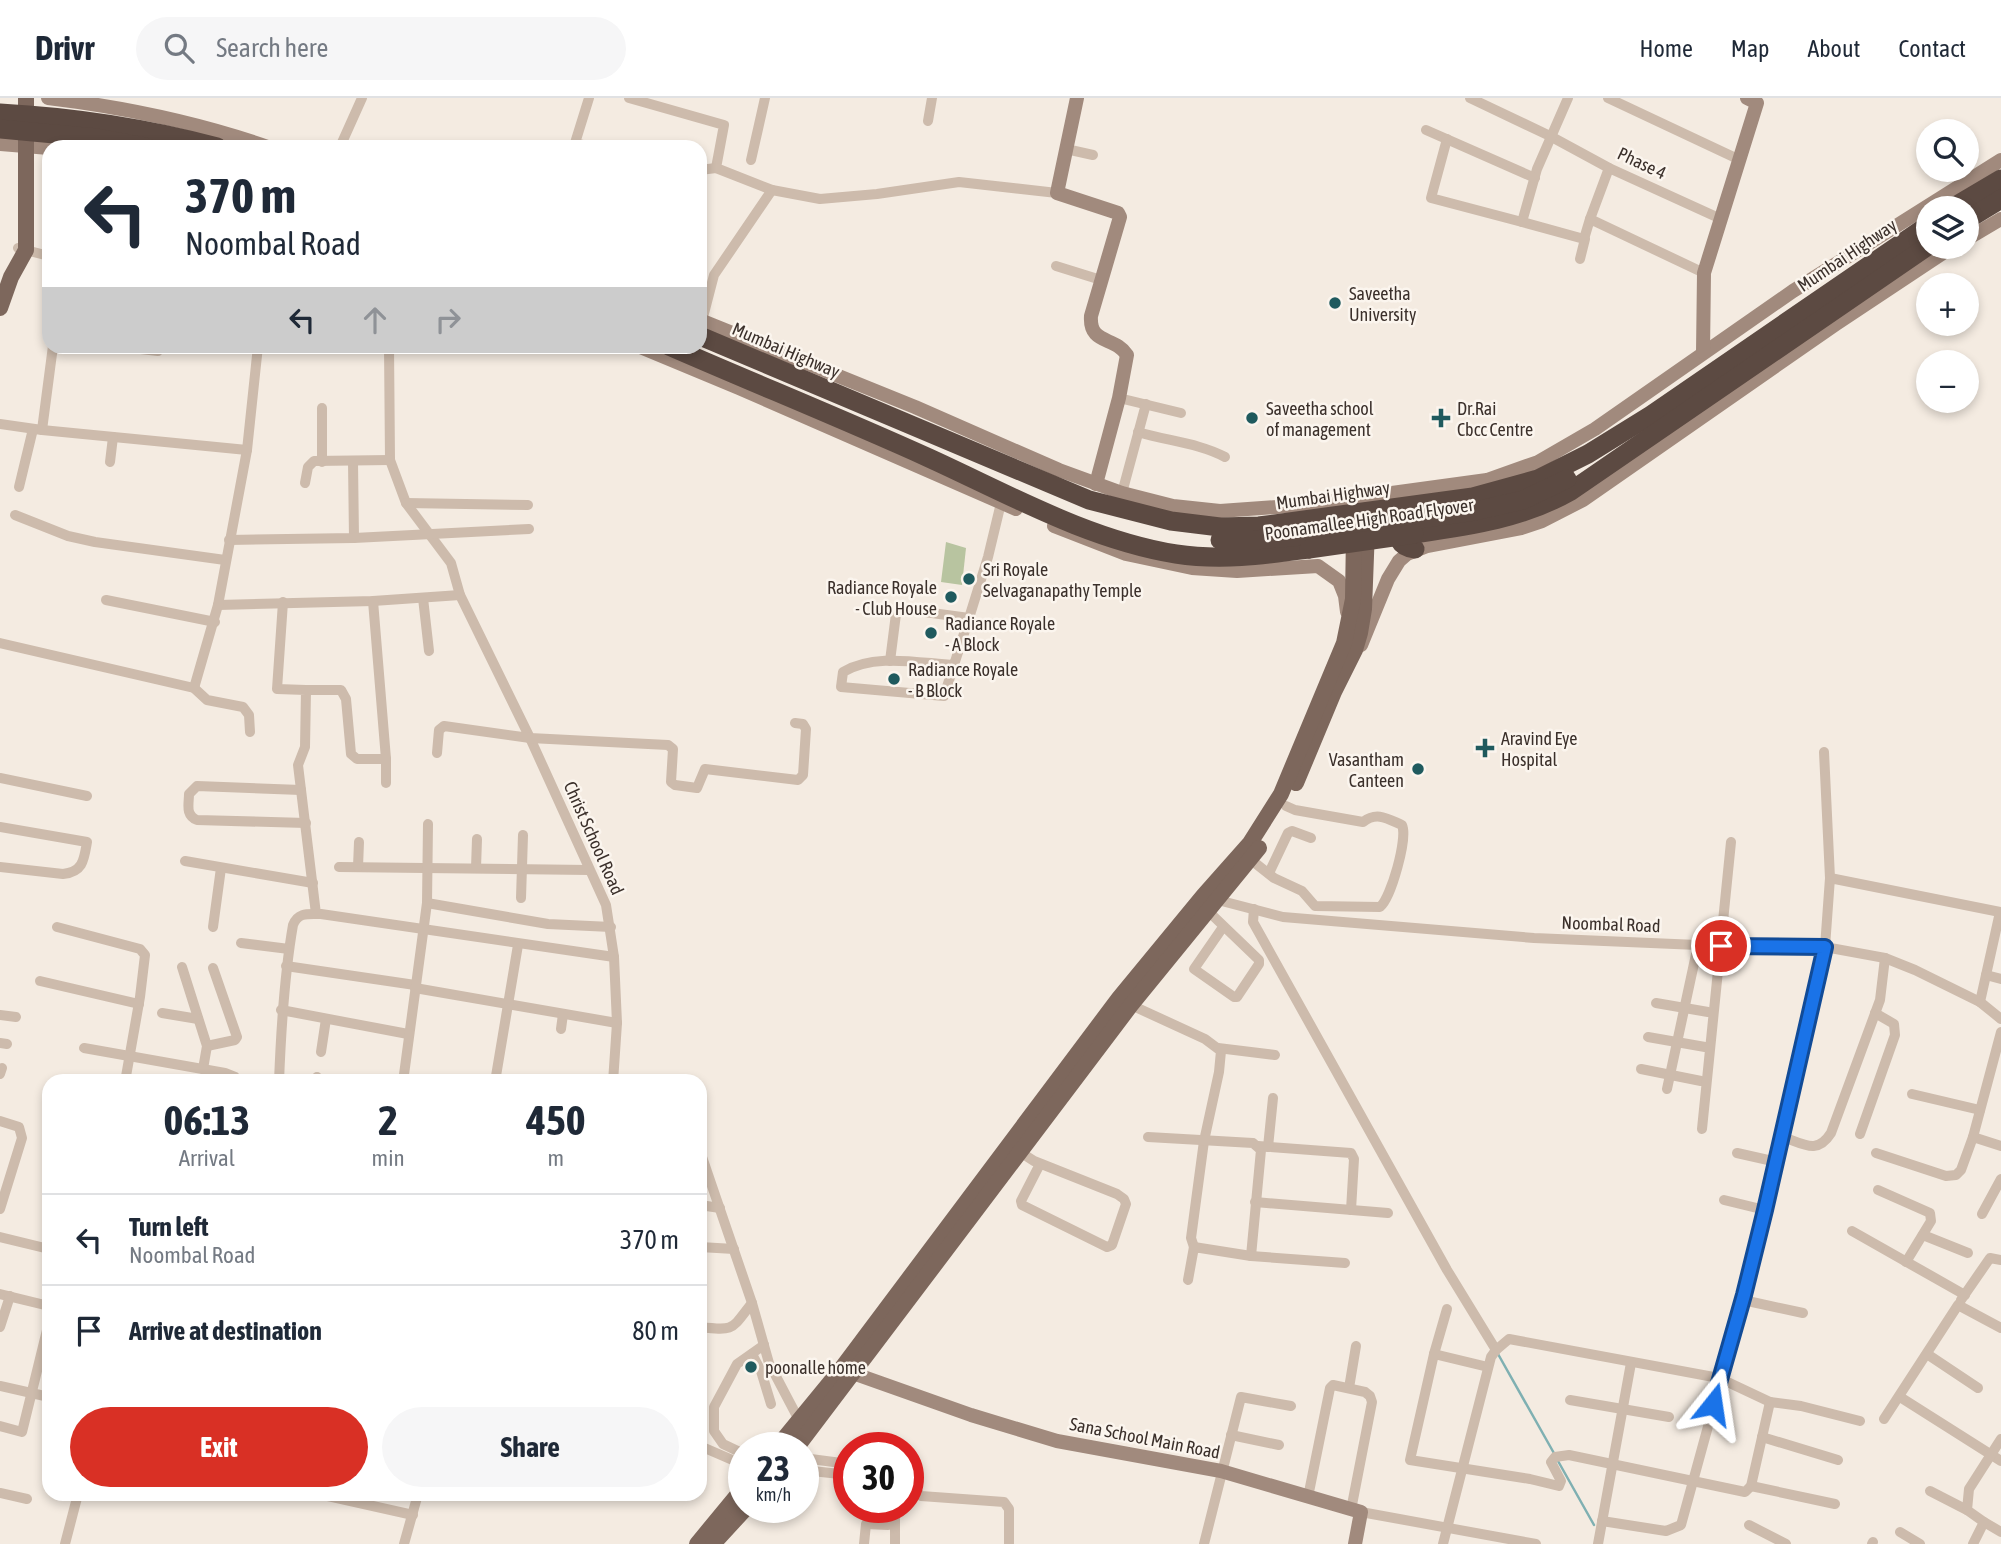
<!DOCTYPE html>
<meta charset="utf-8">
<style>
:root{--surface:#fff;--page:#f6f6f7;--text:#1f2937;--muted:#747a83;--line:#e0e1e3;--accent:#d93025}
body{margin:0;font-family:"Asap Condensed",sans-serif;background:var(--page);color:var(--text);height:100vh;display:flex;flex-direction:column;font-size:26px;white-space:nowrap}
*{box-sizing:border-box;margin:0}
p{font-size:23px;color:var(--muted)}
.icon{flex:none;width:38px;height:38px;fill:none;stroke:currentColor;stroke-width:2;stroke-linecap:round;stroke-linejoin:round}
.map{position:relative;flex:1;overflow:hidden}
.details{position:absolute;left:42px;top:976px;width:665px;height:427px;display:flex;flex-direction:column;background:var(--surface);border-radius:21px;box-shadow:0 4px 10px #0003}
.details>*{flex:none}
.top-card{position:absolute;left:42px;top:42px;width:665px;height:214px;border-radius:21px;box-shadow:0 4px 10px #0003;background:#fff;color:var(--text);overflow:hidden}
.buttons{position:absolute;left:1916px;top:21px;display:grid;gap:14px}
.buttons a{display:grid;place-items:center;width:63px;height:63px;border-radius:50%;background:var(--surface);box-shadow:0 4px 10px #0003;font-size:35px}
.speed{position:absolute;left:728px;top:1334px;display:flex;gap:14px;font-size:35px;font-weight:700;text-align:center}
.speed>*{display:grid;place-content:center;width:91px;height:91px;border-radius:50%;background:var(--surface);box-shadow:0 4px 10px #0003;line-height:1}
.speed small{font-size:18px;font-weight:400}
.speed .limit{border:10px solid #d22;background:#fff;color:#111}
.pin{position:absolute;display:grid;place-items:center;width:60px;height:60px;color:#fff;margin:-30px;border:4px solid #fff;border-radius:50%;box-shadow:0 2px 7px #0007}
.me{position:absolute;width:77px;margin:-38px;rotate:15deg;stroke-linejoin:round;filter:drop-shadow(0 0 5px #0008)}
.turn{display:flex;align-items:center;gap:24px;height:147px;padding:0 28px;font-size:32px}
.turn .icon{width:91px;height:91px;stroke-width:2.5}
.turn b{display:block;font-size:49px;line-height:60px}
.lanes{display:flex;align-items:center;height:66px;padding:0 28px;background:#0003;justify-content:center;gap:35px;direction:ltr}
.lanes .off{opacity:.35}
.eta{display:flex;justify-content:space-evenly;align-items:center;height:119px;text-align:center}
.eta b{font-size:42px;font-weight:700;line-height:49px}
.action{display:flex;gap:14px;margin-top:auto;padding:14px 28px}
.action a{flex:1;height:80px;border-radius:42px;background:var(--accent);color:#fff;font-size:28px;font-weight:700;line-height:80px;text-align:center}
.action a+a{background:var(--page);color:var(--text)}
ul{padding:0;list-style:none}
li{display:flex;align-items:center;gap:21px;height:91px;padding:0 28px;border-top:2px solid var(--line)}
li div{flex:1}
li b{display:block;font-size:26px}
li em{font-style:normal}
header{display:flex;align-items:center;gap:42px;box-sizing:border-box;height:98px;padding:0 35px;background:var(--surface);border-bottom:2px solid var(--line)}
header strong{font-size:33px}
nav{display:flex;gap:38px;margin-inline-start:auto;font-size:24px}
.search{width:490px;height:63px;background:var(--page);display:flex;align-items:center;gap:18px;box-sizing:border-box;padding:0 24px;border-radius:38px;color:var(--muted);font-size:26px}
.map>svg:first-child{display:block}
.green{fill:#b8c4a0}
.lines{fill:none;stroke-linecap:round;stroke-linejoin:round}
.stream{stroke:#7fb0b2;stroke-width:2.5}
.street{stroke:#cdbbac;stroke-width:10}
.secondary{stroke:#a18a7d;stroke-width:14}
.primary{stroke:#7d675c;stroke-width:16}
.highway{stroke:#5c4a42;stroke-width:19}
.highway-bridge{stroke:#5c4a42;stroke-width:19}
.route-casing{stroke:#114b97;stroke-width:18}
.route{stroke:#1a73e8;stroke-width:12}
.poi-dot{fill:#1f5a5e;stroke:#fbf5ee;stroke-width:2.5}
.labels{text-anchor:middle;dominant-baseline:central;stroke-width:5;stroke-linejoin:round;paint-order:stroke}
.street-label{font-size:18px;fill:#3b302b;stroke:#fbf5ee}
.poi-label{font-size:18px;fill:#3b302b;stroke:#fbf5ee;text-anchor:start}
</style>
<header>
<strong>Drivr</strong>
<div class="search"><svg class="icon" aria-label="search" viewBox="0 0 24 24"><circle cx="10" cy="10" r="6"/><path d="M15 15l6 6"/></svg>Search here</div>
<nav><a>Home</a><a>Map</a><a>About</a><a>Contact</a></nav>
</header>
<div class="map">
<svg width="2001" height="1446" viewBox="0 0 2001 1446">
<rect width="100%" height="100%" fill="#f4ebe1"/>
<polygon class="green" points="946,444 966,450 962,487 941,484"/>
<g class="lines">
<g class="stream">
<polyline points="1498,1256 1555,1357"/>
<polyline points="1558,1363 1594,1427"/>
</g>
<g class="street">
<polyline points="589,0 575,45 592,49"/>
<polyline points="629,0 724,27 716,70 772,92 714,177 702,223"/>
<polyline points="1470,0 1550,38 1609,70 1721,121"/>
<polyline points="1568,0 1537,71 1522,124 1584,141 1590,121 1704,175"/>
<polyline points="1608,0 1740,62"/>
<polyline points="928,23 932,0"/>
<polyline points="1426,32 1535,80"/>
<polyline points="1447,41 1431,100 1522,124"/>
<polyline points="340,49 362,0"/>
<polyline points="1066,51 1093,57"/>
<polyline points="751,62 765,0"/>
<polyline points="700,72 716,70"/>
<polyline points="772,92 820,101 877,96 959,84 1057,95"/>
<polyline points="1590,121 1609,70"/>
<polyline points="18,150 49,158"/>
<polyline points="1580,161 1585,141"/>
<polyline points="1056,168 1101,182"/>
<polyline points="115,248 158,253"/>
<polyline points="389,248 390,362 406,405 451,465 460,497 530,640 606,807 614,859 617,925 613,984"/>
<polyline points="1119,300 1181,315"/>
<polyline points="0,326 42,332 247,352"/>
<polyline points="42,332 53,248"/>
<path d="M1138,334C1167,343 1199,345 1225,359"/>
<polyline points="110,364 113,339"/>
<polyline points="322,364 322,310"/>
<polyline points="353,364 354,440"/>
<polyline points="305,385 308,369 314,363 390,362"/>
<polyline points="19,389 33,331"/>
<polyline points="1122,395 1146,306"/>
<polyline points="406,405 528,407"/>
<polyline points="15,417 68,438 95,444 225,462"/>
<polyline points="229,442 354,440 529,431"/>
<polyline points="423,500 429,553"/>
<polyline points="106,502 215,524"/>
<polyline points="283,504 277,591 306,592 305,649 298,667 316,816"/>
<polyline points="218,507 373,503 460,497"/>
<polyline points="0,545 194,590 207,602 243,609 249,617 250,634"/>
<polyline points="890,563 896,516 902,511 969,520 988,459 1001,405"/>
<path d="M954,567C918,565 875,555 843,574L841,589L944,598L969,520"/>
<polyline points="194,590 218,507 247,352 258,248"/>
<polyline points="306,592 341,592 346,601 351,656 357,661 386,661 373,503"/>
<polyline points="1824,654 1830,780"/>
<polyline points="437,655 439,632 444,628 530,640 668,647 673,651 671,684 675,687 697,690 705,671 798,682 803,677 806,631 803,626 795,625"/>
<polyline points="0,680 87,698"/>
<polyline points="386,685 386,661"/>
<path d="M301,692L197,688L189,696C189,706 185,717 197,722L306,725"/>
<path d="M0,729L87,744C84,762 83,774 63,776L0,769"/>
<path d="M1250,761L1274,780L1302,793L1315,808L1380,809C1391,800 1408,740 1402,727C1388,721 1377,713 1363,724L1295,712L1286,708"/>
<polyline points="185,763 313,785"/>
<polyline points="339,769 589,772"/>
<polyline points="358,769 359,744"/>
<polyline points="476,770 477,741"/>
<polyline points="1269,775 1288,735 1292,733 1311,740"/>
<polyline points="521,800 523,737"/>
<polyline points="1214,801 1283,819 1534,840 1721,848 1825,849 1830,780 2000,814 1980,904 2001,921"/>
<polyline points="427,805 548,826 611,829"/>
<polyline points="1254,811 1253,824 1447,1172 1496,1252"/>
<polyline points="1208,813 1259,862 1259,866 1237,899 1234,899 1194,871 1223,829"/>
<polyline points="57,829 140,851 145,857 140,899 125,984"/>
<polyline points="213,829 221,770"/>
<polyline points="241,845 289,851"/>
<polyline points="286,868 415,887"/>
<polyline points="182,869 207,948 203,971"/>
<polyline points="1986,877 2001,881"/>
<polyline points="40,883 139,906"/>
<polyline points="415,890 617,925"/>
<polyline points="1656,905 1708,914"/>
<polyline points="1131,907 1205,941 1221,953 1219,974 1204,1043 1191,1140 1194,1149"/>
<polyline points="281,912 408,936"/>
<polyline points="162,915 198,921"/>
<polyline points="0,917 16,919"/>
<polyline points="561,931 563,916"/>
<polyline points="1648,939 1705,949"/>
<polyline points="0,945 7,946"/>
<polyline points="207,948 235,942 237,939 213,870"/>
<polyline points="84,950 225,975 235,979 239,984"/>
<polyline points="1218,950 1275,957"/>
<polyline points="321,954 326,921"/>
<polyline points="1641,971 1701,983"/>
<polyline points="0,976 2,970"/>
<path d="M279,984C281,931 284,879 293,827C298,814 308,816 321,816L614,859"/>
<polyline points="317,984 317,979"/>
<polyline points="403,984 427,805 428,726"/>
<polyline points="495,984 518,847"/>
<polyline points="553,984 553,982"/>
<polyline points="1667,991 1698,847"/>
<polyline points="1912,996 1980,1012"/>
<polyline points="0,1023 19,1029 22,1040 0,1111"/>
<polyline points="1702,1031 1731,744"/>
<polyline points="1860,1036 1895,937 1894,926 1875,915"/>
<polyline points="1148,1039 1253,1045 1261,1052 1251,1158"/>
<path d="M1783,1039C1804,1046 1817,1057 1831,1035L1880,902L1885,860"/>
<polyline points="1973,1039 2001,1048"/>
<polyline points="1258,1048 1351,1055 1354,1061 1351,1112"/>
<polyline points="1268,1049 1273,1000"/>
<polyline points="700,1053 752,1205 769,1265 800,1324"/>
<polyline points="1020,1054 1034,1063 1117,1096 1124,1101 1126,1106 1112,1147 1107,1149 1022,1107 1021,1103 1040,1066"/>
<polyline points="1737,1055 1777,1064"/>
<polyline points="1876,1055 1946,1078 1956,1077 1961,1072 1973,1039 2001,934"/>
<polyline points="1878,1092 1930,1115 1931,1123 1906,1164"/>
<polyline points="1724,1102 1765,1112"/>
<polyline points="1255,1104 1388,1115"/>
<polyline points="700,1107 720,1110"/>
<polyline points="49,1108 47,1114 49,1114"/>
<polyline points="1982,1116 2001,1081"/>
<polyline points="1852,1133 1965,1197"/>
<polyline points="1923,1137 1968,1155"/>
<polyline points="0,1139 49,1151"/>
<polyline points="700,1149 734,1151"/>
<polyline points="1188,1182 1194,1149 1251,1158 1345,1165"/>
<polyline points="0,1196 49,1208"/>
<polyline points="1743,1202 1803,1215"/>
<polyline points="1961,1202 1990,1160 2001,1162"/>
<polyline points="0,1229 10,1198"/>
<path d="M700,1229C735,1233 731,1232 752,1205"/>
<polyline points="752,1256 761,1273 771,1306"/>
<polyline points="1434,1256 1447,1211"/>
<polyline points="1927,1256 1978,1290"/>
<polyline points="1488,1269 1434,1256 1410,1362 1530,1381 1559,1388 1561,1383 1551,1364 1555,1359 1569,1357 1745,1394 1751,1388 1770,1304"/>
<polyline points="0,1288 49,1299"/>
<polyline points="1349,1290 1356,1248"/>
<polyline points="1900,1299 2001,1363"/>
<polyline points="1570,1302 1669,1319"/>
<polyline points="1884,1321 1958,1207 2001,1230"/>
<polyline points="0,1328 22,1334 49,1224"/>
<polyline points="1231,1337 1279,1347"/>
<polyline points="1762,1339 1838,1362"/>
<polyline points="700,1348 744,1367"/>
<polyline points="744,1356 723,1346 714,1333 714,1309 737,1266 764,1247"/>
<polyline points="803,1360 849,1366"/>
<polyline points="803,1372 849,1377"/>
<polyline points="908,1378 914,1382 914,1391 921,1398 1004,1404 1009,1411 1009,1446"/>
<polyline points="1751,1388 1835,1406"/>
<polyline points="1930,1393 1967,1412"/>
<polyline points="0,1395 27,1401"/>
<polyline points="319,1396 413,1417"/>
<polyline points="1308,1399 1330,1290 1333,1287 1365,1294 1370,1298 1372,1304 1351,1412"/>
<polyline points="1361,1414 1536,1446"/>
<polyline points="1602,1423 1666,1433 1681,1427 1744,1197 1783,1039 1825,849 1885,860 1915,872 1980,904"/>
<polyline points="1984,1424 2001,1434"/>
<polyline points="1749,1427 1786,1446"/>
<polyline points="1900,1434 1920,1446"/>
<polyline points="65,1446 78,1396"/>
<polyline points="404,1446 418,1396"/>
<polyline points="864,1446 866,1426 888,1427"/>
<polyline points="895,1446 895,1409"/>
<polyline points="1204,1446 1241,1299 1291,1308"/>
<polyline points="1443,1446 1491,1259 1496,1252 1509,1241 1719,1280 1770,1304 1801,1308 1860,1323"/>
<polyline points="1598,1446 1631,1265"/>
<polyline points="1872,1446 1873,1444"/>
<polyline points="1973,1446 1984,1424 1967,1412 1969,1391 2001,1341"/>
</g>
<g class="secondary">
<path d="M48,0C123,9 196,24 268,49"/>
<path d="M1077,0L1057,95L1118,115L1120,119L1091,218C1089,247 1115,238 1127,257L1119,300L1096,386"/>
<polyline points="0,46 49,50"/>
<polyline points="1967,141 2001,121"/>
<polyline points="700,222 915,309 1059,372 1122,395 1173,408 1220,413 1304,407 1487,382 1538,364 1595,331 1793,193 2001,62"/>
<polyline points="638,248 739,290 1016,411"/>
<polyline points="1703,254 1704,175 1757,5 1747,0"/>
<polyline points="1054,428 1126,456 1192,470 1237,473 1318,468 1339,483 1345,498 1347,514"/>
<polyline points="1361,547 1388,481 1399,463 1407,456 1427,448 1521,430 1542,423 1583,402 1836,226 1952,149"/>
<polyline points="844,1272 971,1317 1057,1343 1221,1373 1361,1414 1355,1446"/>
</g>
<g class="primary">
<polyline points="0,210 11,179 26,152 26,0"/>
<polyline points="1296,685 1334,594 1355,552 1360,535 1364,511 1367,431"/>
<polyline points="777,1349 841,1271 1119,900 1203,798 1250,745 1281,696 1344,545 1353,501 1354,435"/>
<polyline points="797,1349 1131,907 1259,750"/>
<polyline points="697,1446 744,1389"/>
<polyline points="713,1446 747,1409"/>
</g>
<g class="highway">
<polyline points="1952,110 2001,81"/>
<polyline points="1967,122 2001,101"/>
<polyline points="700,238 1089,402 1171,423 1220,429 1259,428 1473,399 1538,381 1588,356 1651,317 1928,127"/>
<path d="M669,248C756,286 843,321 929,360C1008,396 1089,442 1176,456C1221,463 1264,457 1309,451"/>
<path d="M1404,426C1393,439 1400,449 1415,451"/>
<path d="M1414,436C1470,428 1522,421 1571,393L1928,148"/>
<polyline points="1220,442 1254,442 1293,439 1475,413 1523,402 1567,381"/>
</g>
<g class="highway-bridge">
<path d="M0,15C74,19 146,30 217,49"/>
<polyline points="0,31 97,40 146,49"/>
<polyline points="1309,451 1414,436"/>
</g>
</g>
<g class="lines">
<defs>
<polyline id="route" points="1713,1306 1744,1197 1765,1112 1825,849 1721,848"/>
</defs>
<use href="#route" class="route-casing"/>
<use href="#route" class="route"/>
</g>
<g class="poi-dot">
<circle cx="1335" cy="205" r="7"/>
<circle cx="1252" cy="320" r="7"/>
<path d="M1437.5 309.5h7v7h7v7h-7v7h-7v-7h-7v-7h7z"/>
<circle cx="969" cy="481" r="7"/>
<circle cx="951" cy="499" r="7"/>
<circle cx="931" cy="535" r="7"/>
<circle cx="894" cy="581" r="7"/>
<path d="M1481.5 639.5h7v7h7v7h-7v7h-7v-7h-7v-7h7z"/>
<circle cx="1418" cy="671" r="7"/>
<circle cx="751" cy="1269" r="7"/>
</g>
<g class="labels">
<g class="street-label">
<text transform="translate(1642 65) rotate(25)">Phase 4</text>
<text transform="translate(1847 157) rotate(-34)">Mumbai Highway</text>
<text transform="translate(786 252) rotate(23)">Mumbai Highway</text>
<text transform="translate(1333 397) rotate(-8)">Mumbai Highway</text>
<text transform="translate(1369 421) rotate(-8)">Poonamallee High Road Flyover</text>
<text transform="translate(594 740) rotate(66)">Christ School Road</text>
<text transform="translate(1611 826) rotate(2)">Noombal Road</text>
<text transform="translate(1145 1340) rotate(11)">Sana School Main Road</text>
</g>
<g class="poi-label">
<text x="1349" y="195">Saveetha<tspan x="1349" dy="21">University</tspan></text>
<text x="1266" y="310">Saveetha school<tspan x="1266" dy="21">of management</tspan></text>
<text x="1457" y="310">Dr.Rai<tspan x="1457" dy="21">Cbcc Centre</tspan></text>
<text x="983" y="471">Sri Royale<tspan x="983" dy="21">Selvaganapathy Temple</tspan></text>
<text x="937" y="489" text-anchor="end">Radiance Royale<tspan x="937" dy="21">- Club House</tspan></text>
<text x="945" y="525">Radiance Royale<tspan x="945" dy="21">- A Block</tspan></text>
<text x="908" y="571">Radiance Royale<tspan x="908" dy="21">- B Block</tspan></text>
<text x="1501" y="640">Aravind Eye<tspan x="1501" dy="21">Hospital</tspan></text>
<text x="1404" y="661" text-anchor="end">Vasantham<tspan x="1404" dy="21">Canteen</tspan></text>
<text x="765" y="1269">poonalle home</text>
</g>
</g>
</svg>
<div class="buttons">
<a><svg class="icon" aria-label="search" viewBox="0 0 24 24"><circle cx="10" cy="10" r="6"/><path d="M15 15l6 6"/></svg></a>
<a><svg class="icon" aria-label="layers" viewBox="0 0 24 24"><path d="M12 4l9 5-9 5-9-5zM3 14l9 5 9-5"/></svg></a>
<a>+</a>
<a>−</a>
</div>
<div class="speed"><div>23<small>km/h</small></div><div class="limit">30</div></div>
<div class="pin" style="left:1721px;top:848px;background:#d93025"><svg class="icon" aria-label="arrive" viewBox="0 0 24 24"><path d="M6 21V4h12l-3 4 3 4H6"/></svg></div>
<svg class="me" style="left:1713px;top:1306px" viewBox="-20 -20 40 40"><path d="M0-17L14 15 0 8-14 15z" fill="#1a73e8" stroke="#fff" stroke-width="4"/></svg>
<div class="top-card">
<div class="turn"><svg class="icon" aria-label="left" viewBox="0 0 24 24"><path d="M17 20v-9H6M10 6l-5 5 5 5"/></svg><div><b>370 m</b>Noombal Road</div></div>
<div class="lanes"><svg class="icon" aria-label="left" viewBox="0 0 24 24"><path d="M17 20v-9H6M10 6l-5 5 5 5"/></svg><svg class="icon off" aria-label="ahead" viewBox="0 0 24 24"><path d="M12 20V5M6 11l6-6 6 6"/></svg><svg class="icon off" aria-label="right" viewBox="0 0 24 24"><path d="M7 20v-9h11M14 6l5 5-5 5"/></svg></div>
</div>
<section class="details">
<div class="eta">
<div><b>06:13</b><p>Arrival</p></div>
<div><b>2</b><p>min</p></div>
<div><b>450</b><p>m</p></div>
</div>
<ul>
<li><svg class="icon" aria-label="left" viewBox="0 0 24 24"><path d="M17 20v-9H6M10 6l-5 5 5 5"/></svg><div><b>Turn left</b><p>Noombal Road</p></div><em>370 m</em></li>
<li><svg class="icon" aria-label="arrive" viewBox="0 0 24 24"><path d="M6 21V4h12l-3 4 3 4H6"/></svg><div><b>Arrive at destination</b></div><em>80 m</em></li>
</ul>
<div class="action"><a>Exit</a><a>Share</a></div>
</section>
</div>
